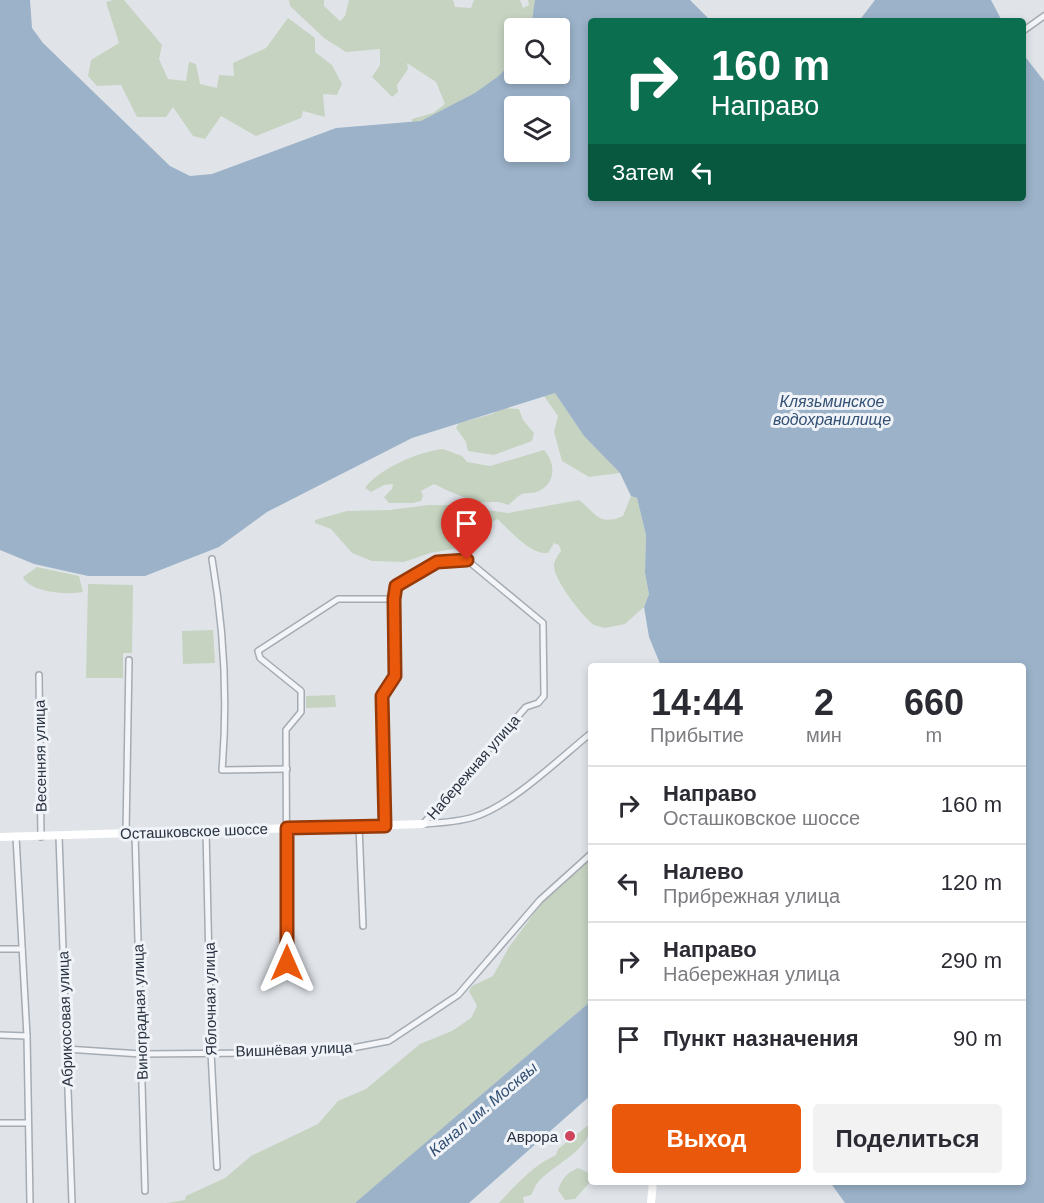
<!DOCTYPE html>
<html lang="ru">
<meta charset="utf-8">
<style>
:root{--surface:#fff;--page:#f2f2f3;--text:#2b2b33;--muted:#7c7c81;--line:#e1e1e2;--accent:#ea580c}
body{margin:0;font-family:Arial,sans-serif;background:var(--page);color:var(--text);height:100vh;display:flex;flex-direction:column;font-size:22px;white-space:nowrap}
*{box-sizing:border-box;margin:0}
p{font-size:20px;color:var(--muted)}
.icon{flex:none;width:33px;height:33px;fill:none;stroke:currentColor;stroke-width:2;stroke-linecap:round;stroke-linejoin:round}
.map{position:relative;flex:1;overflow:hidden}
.side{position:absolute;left:588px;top:663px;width:438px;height:522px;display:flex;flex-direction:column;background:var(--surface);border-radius:6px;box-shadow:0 3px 9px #0003}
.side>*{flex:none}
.guide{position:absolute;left:588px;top:18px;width:438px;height:183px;border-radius:6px;box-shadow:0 3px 9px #0003;background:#0b6e4f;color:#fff;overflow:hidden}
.buttons{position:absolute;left:504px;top:18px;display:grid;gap:12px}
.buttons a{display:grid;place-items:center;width:66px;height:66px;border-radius:6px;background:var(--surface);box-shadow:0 3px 9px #0003;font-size:30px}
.pin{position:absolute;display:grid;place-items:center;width:51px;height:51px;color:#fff;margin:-62px -26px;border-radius:50% 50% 50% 0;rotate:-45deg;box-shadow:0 0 6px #0007}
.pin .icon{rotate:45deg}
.me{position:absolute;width:66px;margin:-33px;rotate:0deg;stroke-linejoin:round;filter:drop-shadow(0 0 4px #0008)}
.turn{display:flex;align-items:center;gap:21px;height:126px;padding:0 24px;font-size:27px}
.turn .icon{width:78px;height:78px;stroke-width:2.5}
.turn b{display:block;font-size:42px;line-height:51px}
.then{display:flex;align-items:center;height:57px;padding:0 24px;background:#0003;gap:12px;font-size:22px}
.eta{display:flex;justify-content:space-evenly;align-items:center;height:102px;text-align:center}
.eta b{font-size:36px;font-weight:700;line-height:42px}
.primary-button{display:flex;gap:12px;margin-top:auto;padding:12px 24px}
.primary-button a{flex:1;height:69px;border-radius:6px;background:var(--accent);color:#fff;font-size:24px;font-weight:700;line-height:69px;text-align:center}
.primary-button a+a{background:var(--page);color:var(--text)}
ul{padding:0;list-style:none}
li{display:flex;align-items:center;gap:18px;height:78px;padding:0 24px;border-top:2px solid var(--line)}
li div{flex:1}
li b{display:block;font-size:22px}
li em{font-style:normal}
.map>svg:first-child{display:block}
.green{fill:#c6d3c1}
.water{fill:#9bb2c9;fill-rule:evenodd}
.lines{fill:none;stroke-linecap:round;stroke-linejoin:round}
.street-casing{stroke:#a5abb3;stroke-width:8}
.street{stroke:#f3f5f8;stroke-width:5}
.secondary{stroke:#fff;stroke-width:8}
.route-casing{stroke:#983908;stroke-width:15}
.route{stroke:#ea580c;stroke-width:10}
.poi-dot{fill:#cf455b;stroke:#f0f3f7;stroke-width:2}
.labels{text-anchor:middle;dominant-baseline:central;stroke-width:6;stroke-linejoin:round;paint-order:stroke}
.street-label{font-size:15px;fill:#293241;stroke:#f0f3f7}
.poi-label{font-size:15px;fill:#293241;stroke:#f0f3f7;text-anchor:end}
.water-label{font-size:16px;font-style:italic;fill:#335175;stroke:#f0f3f7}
</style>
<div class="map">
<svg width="1044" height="1203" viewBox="0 0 1044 1203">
<rect width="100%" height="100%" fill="#e0e4e9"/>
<g class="green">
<polygon points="113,0 124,0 162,45 159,59 168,79 186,81 189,62 196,64 200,84 217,88 219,75 234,76 233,63 266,48 288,18 315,38 315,52 332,65 342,84 337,95 323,94 325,117 303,111 301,118 256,136 221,116 205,139 193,136 173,107 166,117 137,117 121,85 97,86 88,76 91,60 119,43 106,2"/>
<polygon points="289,0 324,0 324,6 340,21 345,16 349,0 453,0 455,7 471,8 474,0 520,0 523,8 529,5 528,0 538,0 536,28 514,28 514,73 495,90 412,127 412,119 433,113 445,104 436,82 407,63 408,69 397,85 398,92 392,97 372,77 380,65 380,49 346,52 324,38 290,6"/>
<polygon points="555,393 584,436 620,473 589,477 562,461 554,432 558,416 544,396"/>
<polygon points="502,408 519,409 523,420 534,433 532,441 494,455 468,451 466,442 456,428 459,423 492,414"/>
<path d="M443,449L462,456L467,462L490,466L544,450C555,462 557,482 539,491C533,494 525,492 520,495C515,498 513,502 508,505C493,499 492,504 480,502C464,498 448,491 434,484L421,491L423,496L421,501L413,503H389L384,497L392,489L393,484L384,485L371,492L365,488C378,469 420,451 443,449Z"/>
<path d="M631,496L637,498L646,535L645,573L649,594L644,607L625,624L605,628L594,625C583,617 552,578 554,564C555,559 559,554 561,551L559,545L554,543L548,553C530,555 510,530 497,519L470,536L459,548L430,553L404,562L372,561L352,553L331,529L315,523V520L347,511L390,510L428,505H452L508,513L579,500C595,512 598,527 623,516Z"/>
<path d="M37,567L79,576L83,592C69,595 30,593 23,577Z"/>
<polygon points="88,584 133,585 132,653 123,653 123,678 86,678"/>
<polygon points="213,630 215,663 183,664 182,631"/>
<polygon points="335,695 336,707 306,708 306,696"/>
<polygon points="591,856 591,1001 379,1183 355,1203 166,1203 185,1200 186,1196 225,1178 251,1156 318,1124 338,1101 366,1089 420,1044 452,1031 471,1018 477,1006 469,991 472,986 493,976 509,947 547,896"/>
<path d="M591,1123C591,1149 557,1163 541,1179C536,1183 534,1190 531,1195L523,1197L524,1203H499C514,1186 535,1164 556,1155L558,1149Z"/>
<path d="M578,1168L587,1172L591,1181L575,1199L565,1200L558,1190C562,1178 567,1173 578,1168Z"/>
</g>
<g class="water">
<path d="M0,0H30L32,28L43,43L170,166L190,176L212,174L336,128L421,121L475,93L500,75L514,59V74H560V28H531L535,0H690L711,21H591V198H1023V54L1044,81V1203H845L830,1182H1023V666H661L649,637L644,607L649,594L645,573L646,535L637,498L631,496L620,473L584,436L555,393L412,438L267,512L219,547L145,576H88L34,564L0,550ZM514,106H560V152H514Z"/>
<polygon points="875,0 991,0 1002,21 859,21"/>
<polygon points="591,1001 591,1095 469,1203 355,1203"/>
</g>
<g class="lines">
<defs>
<g id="street">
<polyline points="1023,31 1044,16"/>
<path d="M212,559C224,629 228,699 222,770L287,769"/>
<polyline points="39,675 41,837"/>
<path d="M423,824C440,823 458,822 474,817C511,806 560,758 591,733"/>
<polyline points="359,826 363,926"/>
<polyline points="385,826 383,696 395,676 394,599 396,586 437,562 467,560 543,623 544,696 538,703 526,707 423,824"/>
<polyline points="206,830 211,1052 217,1167"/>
<polyline points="126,833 129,660"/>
<polyline points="135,833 145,1191"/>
<polyline points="59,836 72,1203"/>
<polyline points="16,837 27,1036 30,1203"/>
<polyline points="0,949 22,949"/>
<polyline points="287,963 286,730 301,712 301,691 260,658 258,651 338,599 394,599"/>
<polyline points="0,1035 27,1036"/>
<polyline points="66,1049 141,1054 272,1053 347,1049 389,1041 458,995 540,900 591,854"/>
<polyline points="0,1123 27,1123"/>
</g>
</defs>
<use href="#street" class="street-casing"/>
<use href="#street" class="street"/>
<g class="secondary">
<polyline points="0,837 423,824"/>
<polyline points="651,1203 653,1182"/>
</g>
</g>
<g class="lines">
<defs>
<polyline id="route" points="287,963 287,828 385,826 382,696 395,676 394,599 396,586 437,562 467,560"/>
</defs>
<use href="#route" class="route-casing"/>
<use href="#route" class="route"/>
</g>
<circle class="poi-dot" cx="570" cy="1136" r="6"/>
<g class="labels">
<g class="street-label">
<text transform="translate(40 756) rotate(-91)">Весенняя улица</text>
<text transform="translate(473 767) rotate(-49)">Набережная улица</text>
<text transform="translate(194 831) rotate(-2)">Осташковское шоссе</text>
<text transform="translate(210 999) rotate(-91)">Яблочная улица</text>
<text transform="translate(140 1012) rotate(-92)">Виноградная улица</text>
<text transform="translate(65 1019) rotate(-92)">Абрикосовая улица</text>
<text transform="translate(294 1049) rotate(-2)">Вишнёвая улица</text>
</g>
<g class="poi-label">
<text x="558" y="1136">Аврора</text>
</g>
<g class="water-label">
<text x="832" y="401">Клязьминское<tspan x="832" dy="18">водохранилище</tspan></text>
<text transform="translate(483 1109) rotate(-40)">Канал им. Москвы</text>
</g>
</g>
</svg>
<div class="buttons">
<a><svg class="icon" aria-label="search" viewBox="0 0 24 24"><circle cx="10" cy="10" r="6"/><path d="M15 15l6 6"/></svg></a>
<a><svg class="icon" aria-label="layers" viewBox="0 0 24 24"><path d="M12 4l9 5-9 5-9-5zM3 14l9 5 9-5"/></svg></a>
</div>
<div class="pin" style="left:467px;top:560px;background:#d93025"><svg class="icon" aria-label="arrive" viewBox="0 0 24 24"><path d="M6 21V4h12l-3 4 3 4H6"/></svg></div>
<svg class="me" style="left:287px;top:963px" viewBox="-20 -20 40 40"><path d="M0-17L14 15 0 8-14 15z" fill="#ea580c" stroke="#fff" stroke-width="4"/></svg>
<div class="guide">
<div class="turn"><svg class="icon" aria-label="right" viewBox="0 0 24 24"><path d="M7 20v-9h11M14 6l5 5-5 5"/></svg><div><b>160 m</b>Направо</div></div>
<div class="then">Затем<svg class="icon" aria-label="left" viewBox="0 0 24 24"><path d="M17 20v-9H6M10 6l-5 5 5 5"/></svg></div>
</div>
<section class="side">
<div class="eta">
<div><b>14:44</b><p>Прибытие</p></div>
<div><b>2</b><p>мин</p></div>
<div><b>660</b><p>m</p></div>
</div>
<ul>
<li><svg class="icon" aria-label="right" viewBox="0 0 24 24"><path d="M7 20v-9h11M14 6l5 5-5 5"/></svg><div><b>Направо</b><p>Осташковское шоссе</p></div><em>160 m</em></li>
<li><svg class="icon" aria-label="left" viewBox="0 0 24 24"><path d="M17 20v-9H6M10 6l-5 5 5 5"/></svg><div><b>Налево</b><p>Прибрежная улица</p></div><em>120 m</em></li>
<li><svg class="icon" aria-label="right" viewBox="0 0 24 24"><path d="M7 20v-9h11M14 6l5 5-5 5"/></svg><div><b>Направо</b><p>Набережная улица</p></div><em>290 m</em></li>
<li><svg class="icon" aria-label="arrive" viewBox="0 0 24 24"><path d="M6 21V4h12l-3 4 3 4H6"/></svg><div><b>Пункт назначения</b></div><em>90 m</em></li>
</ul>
<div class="primary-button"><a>Выход</a><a>Поделиться</a></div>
</section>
</div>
